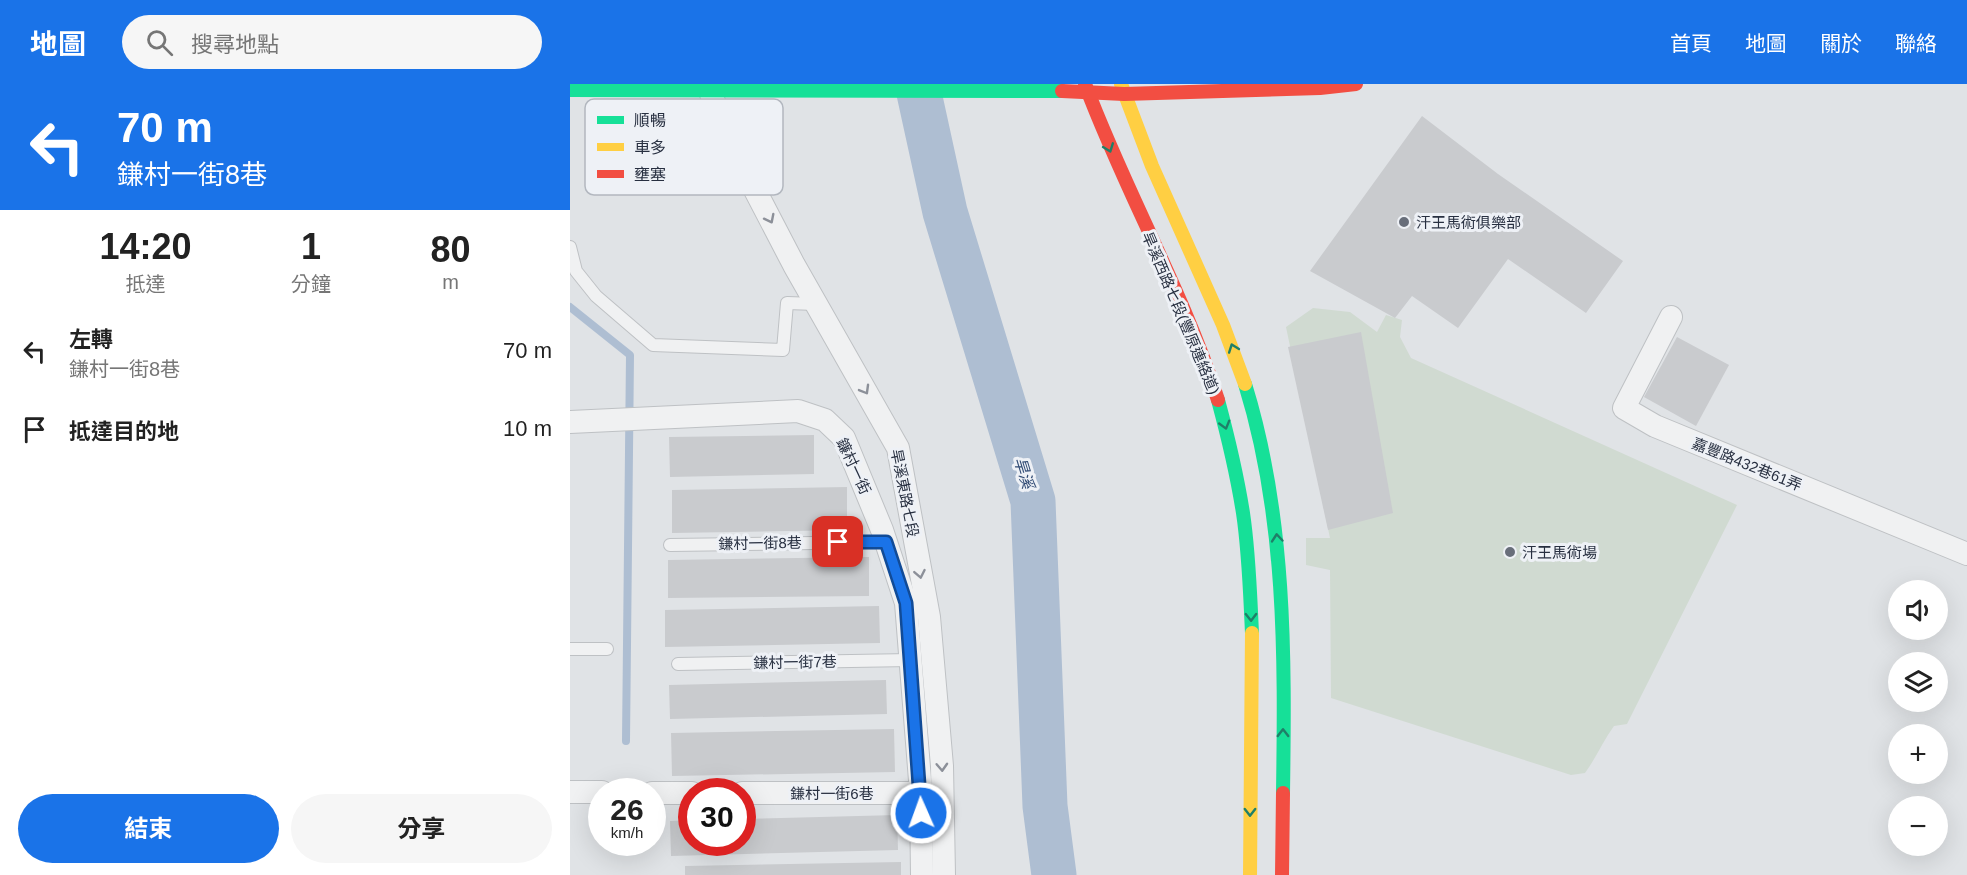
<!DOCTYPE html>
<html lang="zh-TW">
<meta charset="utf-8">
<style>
:root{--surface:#fff;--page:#f6f6f6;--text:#222;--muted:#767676;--accent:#1a73e8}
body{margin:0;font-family:Arial,"Noto Sans TC",sans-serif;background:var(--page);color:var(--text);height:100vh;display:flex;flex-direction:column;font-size:22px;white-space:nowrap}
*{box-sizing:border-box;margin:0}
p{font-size:20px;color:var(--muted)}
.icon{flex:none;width:33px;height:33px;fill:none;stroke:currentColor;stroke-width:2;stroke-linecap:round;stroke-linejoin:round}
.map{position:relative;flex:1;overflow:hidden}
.sheet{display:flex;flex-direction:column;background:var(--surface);width:570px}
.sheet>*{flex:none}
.hud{background:#1a73e8;color:#fff;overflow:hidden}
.tools{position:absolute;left:1318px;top:496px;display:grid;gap:12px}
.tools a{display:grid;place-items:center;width:60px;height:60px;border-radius:50%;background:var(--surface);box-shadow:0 6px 24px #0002;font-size:30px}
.speed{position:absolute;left:18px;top:694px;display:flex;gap:12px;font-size:30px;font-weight:700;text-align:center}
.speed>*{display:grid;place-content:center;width:78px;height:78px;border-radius:50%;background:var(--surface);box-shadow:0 6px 24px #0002;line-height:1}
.speed small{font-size:15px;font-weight:400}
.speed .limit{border:9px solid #d22;background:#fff;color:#111}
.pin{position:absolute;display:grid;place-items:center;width:51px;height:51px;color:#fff;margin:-26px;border-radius:12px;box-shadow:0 3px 9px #0006}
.me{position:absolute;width:66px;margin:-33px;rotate:358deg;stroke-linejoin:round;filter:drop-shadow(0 0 4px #0008)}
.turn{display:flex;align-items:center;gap:21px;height:126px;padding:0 18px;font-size:27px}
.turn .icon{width:78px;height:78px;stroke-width:2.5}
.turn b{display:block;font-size:42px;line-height:51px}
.eta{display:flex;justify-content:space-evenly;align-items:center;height:102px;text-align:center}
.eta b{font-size:36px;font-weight:700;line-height:42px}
.button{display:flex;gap:12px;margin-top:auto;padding:12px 18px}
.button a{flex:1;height:69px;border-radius:36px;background:var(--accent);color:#fff;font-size:24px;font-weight:700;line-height:69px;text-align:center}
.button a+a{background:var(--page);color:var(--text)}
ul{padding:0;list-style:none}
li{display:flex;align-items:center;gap:18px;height:78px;padding:0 18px}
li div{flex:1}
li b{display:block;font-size:22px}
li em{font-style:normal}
header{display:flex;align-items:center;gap:36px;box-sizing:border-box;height:84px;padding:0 30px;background:var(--accent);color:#fff}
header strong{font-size:28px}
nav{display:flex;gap:33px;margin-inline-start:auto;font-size:21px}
.search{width:420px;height:54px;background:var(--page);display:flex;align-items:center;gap:15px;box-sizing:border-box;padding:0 21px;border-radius:33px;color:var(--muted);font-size:22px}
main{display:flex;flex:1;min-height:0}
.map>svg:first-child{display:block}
.green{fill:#d0dad1}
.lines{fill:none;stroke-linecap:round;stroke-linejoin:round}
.stream{stroke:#aebed2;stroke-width:8}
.river{stroke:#aebed2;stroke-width:45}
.building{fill:#c9cbce}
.lane-casing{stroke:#bec1c4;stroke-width:14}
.street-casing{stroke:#bec1c4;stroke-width:24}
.lane{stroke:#f0f1f2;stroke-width:12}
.street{stroke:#f0f1f2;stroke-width:22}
.fast{stroke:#16e098;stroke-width:14}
.slow{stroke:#ffcf43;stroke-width:14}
.jam{stroke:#f24e42;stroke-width:14}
.oneway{stroke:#1f7f68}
.oneway2{stroke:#8c9099}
.route-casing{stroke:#114b97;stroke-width:15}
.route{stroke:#1a73e8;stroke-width:10}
.poi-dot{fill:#686e7a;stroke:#eef1f6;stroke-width:2}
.labels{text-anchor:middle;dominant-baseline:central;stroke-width:6;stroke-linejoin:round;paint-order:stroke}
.poi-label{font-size:15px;fill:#272f40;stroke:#eef1f6;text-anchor:start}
.street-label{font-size:15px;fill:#272f40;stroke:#eef1f6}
.water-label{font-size:16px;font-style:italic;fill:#314b74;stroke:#eef1f6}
.key{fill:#eef1f6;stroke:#b2b7bf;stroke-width:1.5}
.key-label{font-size:16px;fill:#272f40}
</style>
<header>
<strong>地圖</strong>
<div class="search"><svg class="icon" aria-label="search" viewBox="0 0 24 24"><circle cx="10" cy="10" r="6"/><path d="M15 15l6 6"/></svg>搜尋地點</div>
<nav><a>首頁</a><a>地圖</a><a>關於</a><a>聯絡</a></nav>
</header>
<main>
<section class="sheet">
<div class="hud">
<div class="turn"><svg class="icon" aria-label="left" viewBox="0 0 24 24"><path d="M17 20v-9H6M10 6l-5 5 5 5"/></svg><div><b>70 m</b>鎌村一街8巷</div></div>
</div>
<div class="eta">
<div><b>14:20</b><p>抵達</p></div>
<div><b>1</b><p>分鐘</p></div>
<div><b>80</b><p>m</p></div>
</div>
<ul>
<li><svg class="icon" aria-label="left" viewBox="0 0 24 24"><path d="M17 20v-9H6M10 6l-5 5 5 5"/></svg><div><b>左轉</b><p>鎌村一街8巷</p></div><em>70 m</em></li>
<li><svg class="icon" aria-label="arrive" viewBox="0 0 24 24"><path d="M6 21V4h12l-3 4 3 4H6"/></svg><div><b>抵達目的地</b></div><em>10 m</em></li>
</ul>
<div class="button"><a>結束</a><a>分享</a></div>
</section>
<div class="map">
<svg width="1397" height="791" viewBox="0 0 1397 791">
<rect width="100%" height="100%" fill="#e0e3e6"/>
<path class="green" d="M743,224L780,228L807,248L816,231L832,236L830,253L841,274L1167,421L1057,640L1044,642C1033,657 1026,674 1015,689L1001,691L761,614L760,486L736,481V454H760L716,243Z"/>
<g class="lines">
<polyline class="stream" points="0,223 60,271 56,657"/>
<polyline class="river" points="347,0 375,128 463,417 475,722 484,791"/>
</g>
<g class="building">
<polygon points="852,32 928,90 1053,177 1016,229 938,175 888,244 842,212 825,234 740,187"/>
<polygon points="791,248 823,429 758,446 718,263"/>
<polygon points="1107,253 1159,281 1126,342 1074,313"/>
<polygon points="244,351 244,390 100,393 99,353"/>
<polygon points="277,403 277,446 102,449 102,406"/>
<polygon points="299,473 299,512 98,514 98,476"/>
<polygon points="309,522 310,559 95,563 95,526"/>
<polygon points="316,596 317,630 100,635 99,601"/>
<polygon points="324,645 325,688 102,692 101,649"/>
<polygon points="327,731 328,766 101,772 100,737 122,736 122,759 172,759 172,735"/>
<polygon points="331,778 331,791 115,791 115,782"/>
</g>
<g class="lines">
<defs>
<g id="lane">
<polyline points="0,163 6,187 26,212 83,261 213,266 217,219 246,220"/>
<polyline points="100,461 316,458"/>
<polyline points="0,565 37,565"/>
<polyline points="108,580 341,576"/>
</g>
<g id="street">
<polyline points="137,0 161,60 224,181 328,364 359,533 372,682 374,791"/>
<polyline points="1101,233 1054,324 1085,342 1397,470"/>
<polyline points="0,338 228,327 255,336 274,354 312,446 336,519 351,709 352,791"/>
<polyline points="0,708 32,708"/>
<polyline points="82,709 122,709"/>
<polyline points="172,709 351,709"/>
</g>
</defs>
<use href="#lane" class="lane-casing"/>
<use href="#street" class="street-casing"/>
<use href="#lane" class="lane"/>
<use href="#street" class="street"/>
<g class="fast">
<polyline points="0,6 492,7"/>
<path d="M675,300C716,432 715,572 713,709"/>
<path d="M648,316C658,353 667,391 673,429C679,469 680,509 682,549"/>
</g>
<g class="slow">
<polyline points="551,0 582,82 653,241 675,300"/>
<polyline points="680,791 682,549"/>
</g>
<g class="jam">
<path d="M515,0C555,107 613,207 648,316"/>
<polyline points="492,7 554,10 750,4 786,0"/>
<polyline points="712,791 713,709"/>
</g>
</g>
<defs><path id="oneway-chevron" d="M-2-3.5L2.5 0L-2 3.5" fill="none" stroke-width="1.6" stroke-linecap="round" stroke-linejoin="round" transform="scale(1.5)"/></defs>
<g class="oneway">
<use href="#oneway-chevron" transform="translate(539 64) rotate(69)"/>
<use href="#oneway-chevron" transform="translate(663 264) rotate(-110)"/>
<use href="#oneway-chevron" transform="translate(655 341) rotate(74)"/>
<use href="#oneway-chevron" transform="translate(707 454) rotate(-95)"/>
<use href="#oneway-chevron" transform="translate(681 533) rotate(89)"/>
<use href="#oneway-chevron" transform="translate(713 649) rotate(-90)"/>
<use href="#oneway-chevron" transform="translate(680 728) rotate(90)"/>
</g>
<g class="oneway2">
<use href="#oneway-chevron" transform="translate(200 135) rotate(63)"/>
<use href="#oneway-chevron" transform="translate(295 306) rotate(60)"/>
<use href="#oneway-chevron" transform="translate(350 490) rotate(79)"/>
<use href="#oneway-chevron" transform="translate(372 683) rotate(87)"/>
</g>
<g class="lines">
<defs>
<polyline id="route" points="268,458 316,458 336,519 351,729"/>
</defs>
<use href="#route" class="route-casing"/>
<use href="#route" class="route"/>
</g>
<g class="poi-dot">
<circle cx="834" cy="138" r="6"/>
<circle cx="940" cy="468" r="6"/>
</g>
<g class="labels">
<g class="poi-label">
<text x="846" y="138">汗王馬術俱樂部</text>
<text x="952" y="468">汗王馬術場</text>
</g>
<g class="street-label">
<text transform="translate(611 229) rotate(67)">旱溪西路七段(豐原連絡道)</text>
<text transform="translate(1177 380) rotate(22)">嘉豐路432巷61弄</text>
<text transform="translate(284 382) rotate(65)">鐮村一街</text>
<text transform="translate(335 409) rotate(79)">旱溪東路七段</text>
<text transform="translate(190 459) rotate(-1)">鎌村一街8巷</text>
<text transform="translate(225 578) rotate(-1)">鎌村一街7巷</text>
<text x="262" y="709">鎌村一街6巷</text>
</g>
<g class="water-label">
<text transform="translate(454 389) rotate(73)">旱溪</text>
</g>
</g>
<rect x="15" y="15" width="198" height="96" rx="9" class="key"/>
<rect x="27" y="32" width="27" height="8" fill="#16e098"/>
<rect x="27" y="59" width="27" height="8" fill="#ffcf43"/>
<rect x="27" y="86" width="27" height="8" fill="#f24e42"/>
<g class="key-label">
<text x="64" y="42">順暢</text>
<text x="64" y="69">車多</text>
<text x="64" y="96">壅塞</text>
</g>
</svg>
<div class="tools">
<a><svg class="icon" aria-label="sound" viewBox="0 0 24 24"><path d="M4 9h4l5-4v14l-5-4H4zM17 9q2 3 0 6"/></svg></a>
<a><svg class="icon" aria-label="layers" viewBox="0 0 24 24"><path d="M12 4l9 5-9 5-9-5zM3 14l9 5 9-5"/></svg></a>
<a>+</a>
<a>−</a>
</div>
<div class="speed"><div>26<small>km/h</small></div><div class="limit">30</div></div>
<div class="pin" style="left:268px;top:458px;background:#d93025"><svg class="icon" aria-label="arrive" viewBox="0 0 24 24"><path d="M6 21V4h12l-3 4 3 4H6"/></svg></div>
<svg class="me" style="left:351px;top:729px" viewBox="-20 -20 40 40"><circle r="17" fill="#1a73e8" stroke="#fff" stroke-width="3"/><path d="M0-11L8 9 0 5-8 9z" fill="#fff"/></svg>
</div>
</main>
